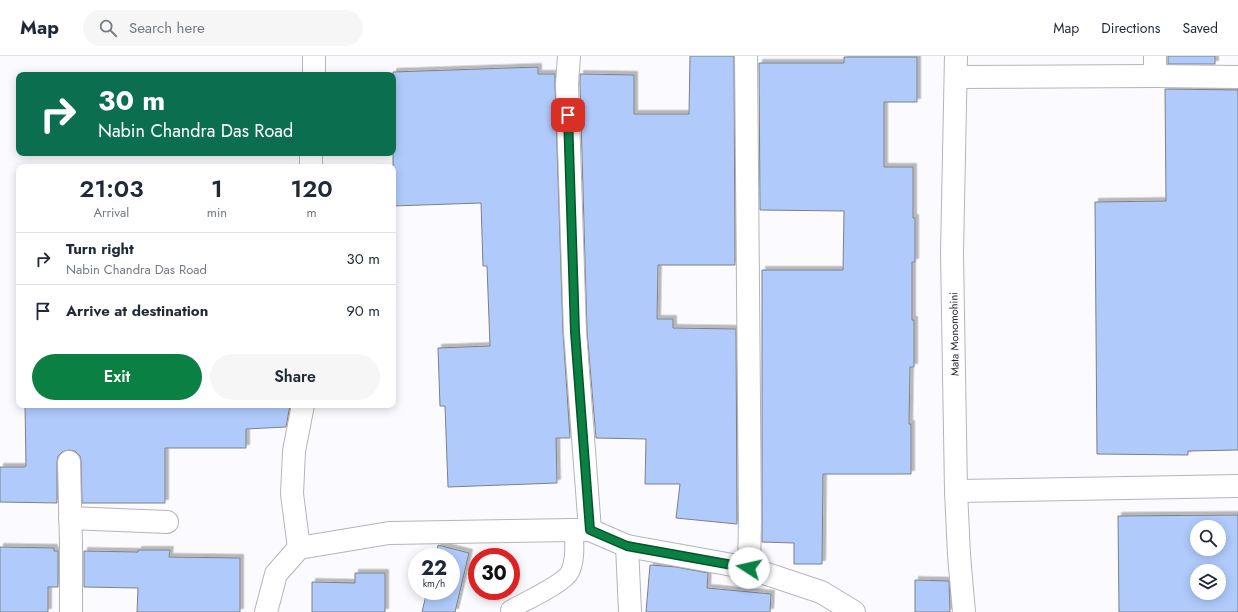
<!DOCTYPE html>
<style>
:root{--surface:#fff;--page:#f6f6f7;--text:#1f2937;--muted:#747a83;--line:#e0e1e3;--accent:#0b8043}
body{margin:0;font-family:Jost,sans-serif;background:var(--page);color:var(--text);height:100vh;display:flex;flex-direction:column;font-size:15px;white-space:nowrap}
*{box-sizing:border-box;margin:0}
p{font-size:13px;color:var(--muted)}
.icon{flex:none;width:22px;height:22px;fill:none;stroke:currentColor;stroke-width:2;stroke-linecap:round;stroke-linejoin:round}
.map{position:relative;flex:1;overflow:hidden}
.details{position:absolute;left:16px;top:108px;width:380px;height:244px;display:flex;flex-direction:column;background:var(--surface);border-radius:8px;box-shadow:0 2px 10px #0003}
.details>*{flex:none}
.hud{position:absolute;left:16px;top:16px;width:380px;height:84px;border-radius:8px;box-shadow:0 2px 10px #0003;background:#0b6e4f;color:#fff;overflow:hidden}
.controls{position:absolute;left:1190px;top:464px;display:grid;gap:8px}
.controls a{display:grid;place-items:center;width:36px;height:36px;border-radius:50%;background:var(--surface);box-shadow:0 2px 10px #0003;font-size:20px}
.speed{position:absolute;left:408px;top:492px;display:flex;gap:8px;font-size:20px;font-weight:700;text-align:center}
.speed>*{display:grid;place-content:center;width:52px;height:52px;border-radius:50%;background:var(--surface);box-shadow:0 2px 10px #0003;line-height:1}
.speed small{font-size:10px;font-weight:400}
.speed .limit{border:6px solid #d22;background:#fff;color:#111}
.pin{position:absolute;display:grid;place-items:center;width:34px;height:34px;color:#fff;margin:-17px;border-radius:8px;box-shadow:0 2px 6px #0006}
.me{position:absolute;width:44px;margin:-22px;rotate:280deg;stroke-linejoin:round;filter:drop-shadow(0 0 3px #0008)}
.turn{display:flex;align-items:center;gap:14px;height:84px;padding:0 16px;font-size:18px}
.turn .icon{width:52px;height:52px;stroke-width:2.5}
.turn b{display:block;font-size:28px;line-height:34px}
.eta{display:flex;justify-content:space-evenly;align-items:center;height:68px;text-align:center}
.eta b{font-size:24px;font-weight:600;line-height:28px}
.action{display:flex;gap:8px;margin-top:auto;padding:8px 16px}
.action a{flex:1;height:46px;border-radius:24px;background:var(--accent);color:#fff;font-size:16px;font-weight:600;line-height:46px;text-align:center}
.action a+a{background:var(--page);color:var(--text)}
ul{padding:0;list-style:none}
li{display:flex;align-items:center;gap:12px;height:52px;padding:0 16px;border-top:1px solid var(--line)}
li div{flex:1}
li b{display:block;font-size:15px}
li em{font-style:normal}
header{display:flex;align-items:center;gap:24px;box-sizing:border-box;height:56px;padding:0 20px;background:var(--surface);border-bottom:1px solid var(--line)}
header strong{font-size:19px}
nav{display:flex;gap:22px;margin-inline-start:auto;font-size:14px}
.search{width:280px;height:36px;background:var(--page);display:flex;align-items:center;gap:10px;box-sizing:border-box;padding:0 14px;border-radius:22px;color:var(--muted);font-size:15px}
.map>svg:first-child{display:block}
.building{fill:#afcafb;stroke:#7d8085;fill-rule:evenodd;filter:url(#shadow)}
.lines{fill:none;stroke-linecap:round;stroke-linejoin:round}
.service-casing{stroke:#b4b4ba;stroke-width:20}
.minor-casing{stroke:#b4b4ba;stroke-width:24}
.service{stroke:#fff;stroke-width:18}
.minor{stroke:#fff;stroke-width:22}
.route-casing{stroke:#07532c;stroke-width:10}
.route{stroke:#0b8043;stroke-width:7}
.labels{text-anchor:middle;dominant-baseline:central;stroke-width:3;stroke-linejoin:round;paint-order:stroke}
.street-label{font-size:11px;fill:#29292c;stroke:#fbfbff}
</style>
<header>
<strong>Map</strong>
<div class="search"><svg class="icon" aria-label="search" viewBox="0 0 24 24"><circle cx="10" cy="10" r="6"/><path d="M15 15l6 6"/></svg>Search here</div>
<nav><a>Map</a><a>Directions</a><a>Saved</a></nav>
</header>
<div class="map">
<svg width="1238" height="556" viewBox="0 0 1238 556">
<defs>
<filter id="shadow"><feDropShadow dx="3.5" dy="-3.5" stdDeviation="0" flood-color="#0004"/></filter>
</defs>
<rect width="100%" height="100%" fill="#fbfbff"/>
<g class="building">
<polygon points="690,0 734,0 735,209 658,209 657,263 673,263 673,272 736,273 737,468 676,462 680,428 645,428 646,383 596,382 587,275 580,28 580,18 634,19 634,58 689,58"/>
<rect x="1168" y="0" width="47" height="8"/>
<polygon points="844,1 917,1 917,46 884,46 884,111 913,111 913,162 915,162 915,206 912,206 912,264 914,264 914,311 910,311 909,368 911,368 911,418 823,418 822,508 794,508 794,487 762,486 762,214 843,214 844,155 760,154 759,7 844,7"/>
<polygon points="538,11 538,18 555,18 555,28 563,276 570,382 556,382 557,427 448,431 445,350 440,350 438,292 490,290 487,210 483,210 481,147 393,150 393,16"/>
<polygon points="1165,33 1238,34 1238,394 1188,395 1188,399 1097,398 1095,146 1166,145"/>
<polygon points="25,349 290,349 286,371 246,373 246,392 165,392 165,447 82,447 81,405 80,400 75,395 69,394 62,396 58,400 57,406 57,447 0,446 0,411 24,411 26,410"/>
<path d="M1238,459V556H1119L1118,460ZM1197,471H1219V493H1197ZM1197,515H1219V537H1197Z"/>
<polygon points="438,489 469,497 455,556 422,556 427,535 451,535 451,501 436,501"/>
<polygon points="0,491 54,492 54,495 58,495 58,531 48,531 48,556 0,556"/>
<polygon points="138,494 170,494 169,501 240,502 240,556 137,556 138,532 84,531 84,495 138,496"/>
<polygon points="650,509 676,511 708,517 707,532 771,538 770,556 646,556"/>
<polygon points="355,517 385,517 385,556 312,556 312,526 355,527"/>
<polygon points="915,524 949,525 950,556 915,556"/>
</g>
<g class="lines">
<defs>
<path id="service" d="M510,554C523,546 564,528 570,516C576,503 574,488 574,474"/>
<g id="minor">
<polyline points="569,0 567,28 575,276 590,474"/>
<polyline points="746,0 750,464 749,512"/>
<polyline points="956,0 952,197 956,435 959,499 964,556"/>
<polyline points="1155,0 1155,20"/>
<polyline points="314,19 314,0"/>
<polyline points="956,21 1155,20 1238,21"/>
<polyline points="311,111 311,97"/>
<polyline points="69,406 71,488 71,556"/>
<polyline points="956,435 1238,430"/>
<polyline points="70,462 167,466"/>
<polyline points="627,490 630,556"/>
<polyline points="299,492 292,438 294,395 303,349"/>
<polyline points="266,556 276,518 299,492 389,477 574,474 590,474 627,490 749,512 821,536 854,556"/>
</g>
</defs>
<use href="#service" class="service-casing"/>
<use href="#minor" class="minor-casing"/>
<use href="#service" class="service"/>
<use href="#minor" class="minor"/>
</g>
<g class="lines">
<defs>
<polyline id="route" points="568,59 575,276 590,474 627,490 749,512"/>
</defs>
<use href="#route" class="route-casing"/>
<use href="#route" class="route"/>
</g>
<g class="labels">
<g class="street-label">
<text transform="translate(954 278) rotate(-91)">Mata Monomohini</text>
</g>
</g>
</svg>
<div class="controls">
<a><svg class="icon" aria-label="search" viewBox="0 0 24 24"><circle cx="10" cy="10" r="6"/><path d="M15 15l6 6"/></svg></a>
<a><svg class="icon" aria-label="layers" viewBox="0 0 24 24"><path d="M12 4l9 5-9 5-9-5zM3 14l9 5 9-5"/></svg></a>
</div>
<div class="speed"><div>22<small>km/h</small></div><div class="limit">30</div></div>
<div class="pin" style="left:568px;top:59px;background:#d93025"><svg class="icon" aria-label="arrive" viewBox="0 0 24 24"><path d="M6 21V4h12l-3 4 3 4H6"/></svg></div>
<svg class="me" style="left:749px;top:512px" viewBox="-20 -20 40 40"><circle r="19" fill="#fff"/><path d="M0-13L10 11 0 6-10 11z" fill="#0b8043"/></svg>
<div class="hud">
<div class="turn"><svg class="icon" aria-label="right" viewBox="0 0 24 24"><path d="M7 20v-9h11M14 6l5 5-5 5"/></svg><div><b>30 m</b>Nabin Chandra Das Road</div></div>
</div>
<section class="details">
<div class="eta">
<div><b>21:03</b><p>Arrival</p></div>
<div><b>1</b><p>min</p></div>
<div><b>120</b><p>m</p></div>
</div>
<ul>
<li><svg class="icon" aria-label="right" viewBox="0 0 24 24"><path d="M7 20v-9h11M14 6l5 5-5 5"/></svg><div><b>Turn right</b><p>Nabin Chandra Das Road</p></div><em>30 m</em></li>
<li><svg class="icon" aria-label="arrive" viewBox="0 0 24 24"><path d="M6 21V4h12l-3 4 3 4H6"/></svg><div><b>Arrive at destination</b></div><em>90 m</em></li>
</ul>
<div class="action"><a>Exit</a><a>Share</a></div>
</section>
</div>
